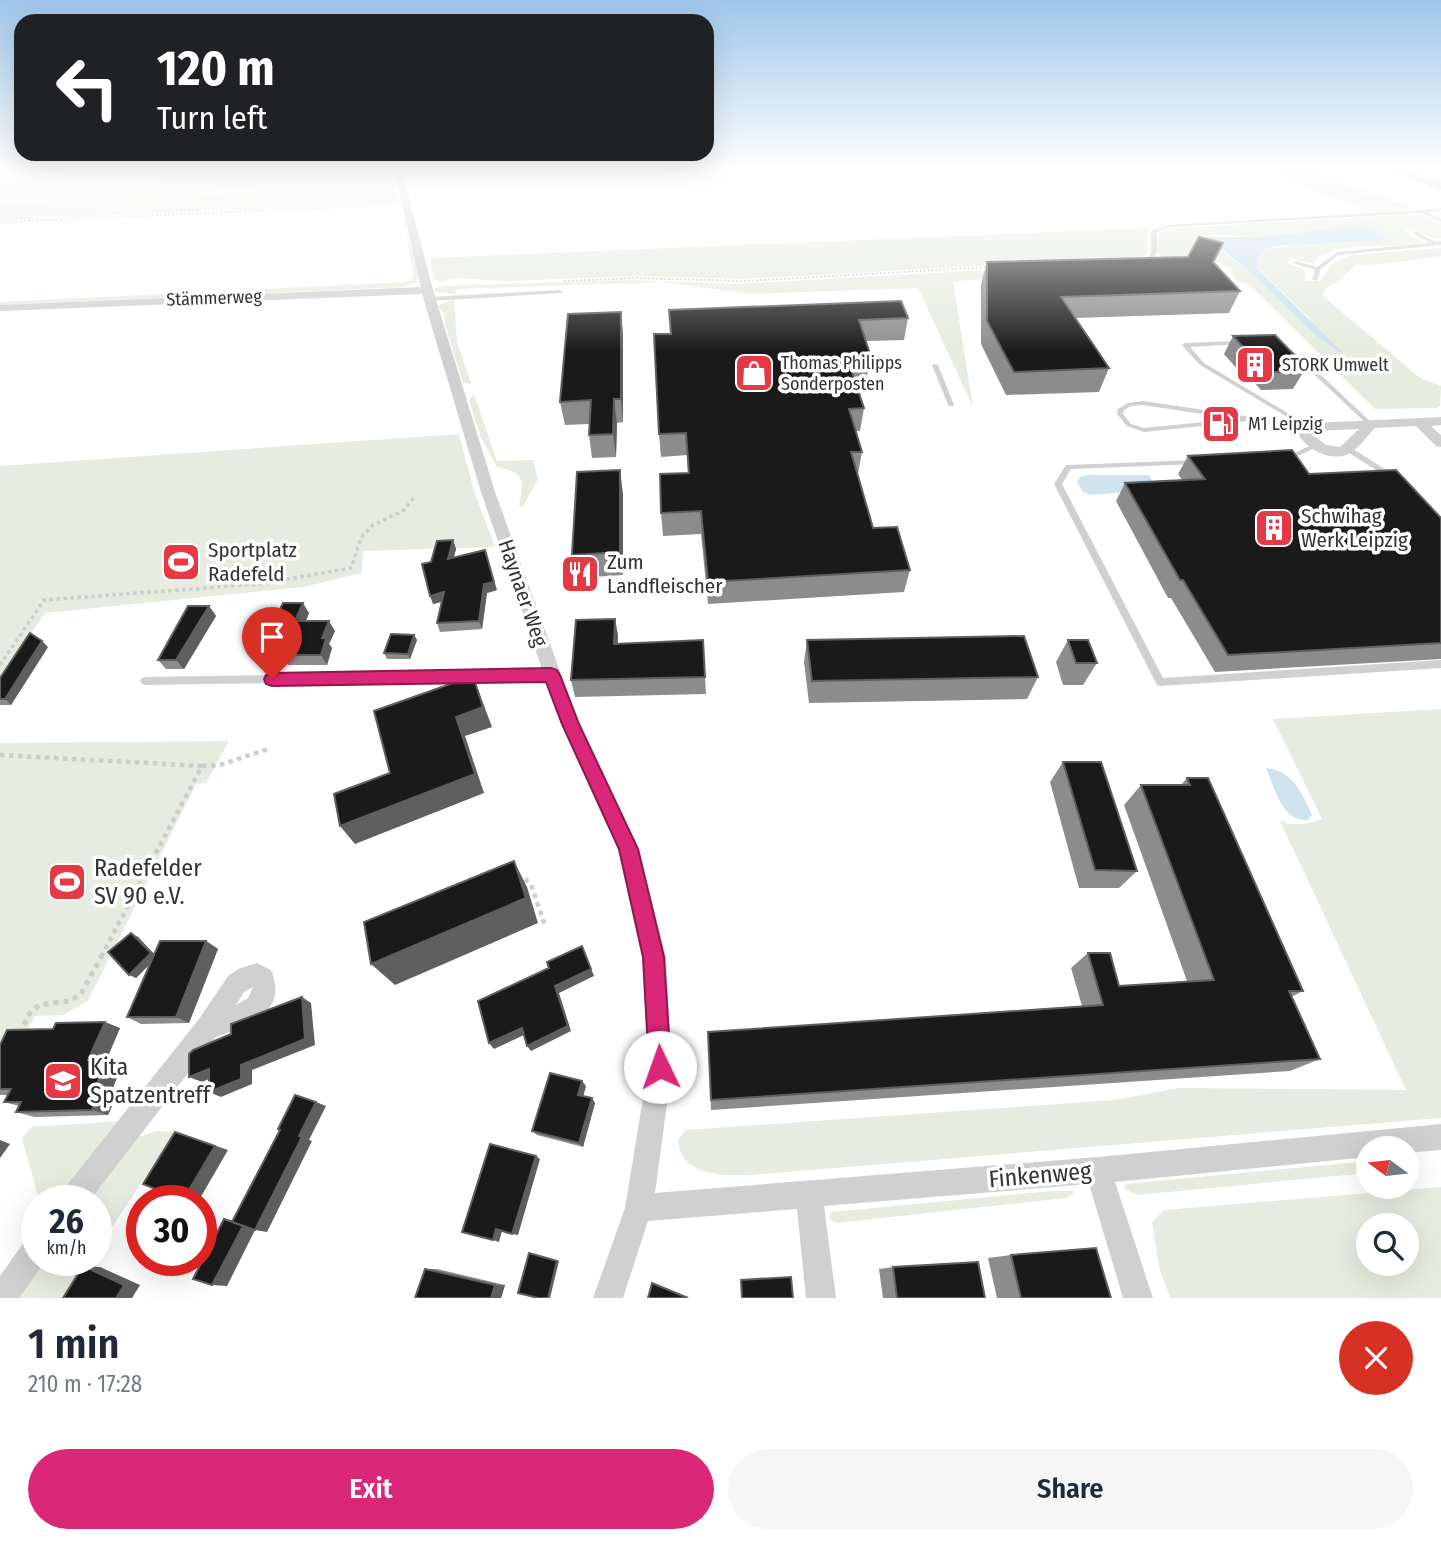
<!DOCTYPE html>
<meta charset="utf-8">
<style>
:root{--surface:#fff;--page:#f6f6f7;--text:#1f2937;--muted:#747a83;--accent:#db2777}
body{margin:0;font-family:"Fira Sans Condensed",sans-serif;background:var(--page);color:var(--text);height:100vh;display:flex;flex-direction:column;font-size:26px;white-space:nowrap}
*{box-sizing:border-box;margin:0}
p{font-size:23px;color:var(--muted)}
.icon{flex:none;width:38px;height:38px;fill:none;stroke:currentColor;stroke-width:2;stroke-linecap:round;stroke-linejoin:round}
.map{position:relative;height:1298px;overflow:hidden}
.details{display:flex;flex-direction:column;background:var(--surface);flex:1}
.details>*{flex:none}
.banner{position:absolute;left:14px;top:14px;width:700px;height:147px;border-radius:21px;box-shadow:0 7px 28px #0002;background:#202124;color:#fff;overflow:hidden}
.needle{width:46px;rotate:285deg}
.tools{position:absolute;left:1356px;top:1136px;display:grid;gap:14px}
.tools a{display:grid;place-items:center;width:63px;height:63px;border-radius:50%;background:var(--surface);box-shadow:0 7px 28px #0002;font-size:35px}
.speed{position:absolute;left:21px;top:1185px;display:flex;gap:14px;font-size:35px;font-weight:700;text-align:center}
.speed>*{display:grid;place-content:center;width:91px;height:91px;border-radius:50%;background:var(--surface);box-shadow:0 7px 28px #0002;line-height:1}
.speed small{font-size:18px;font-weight:400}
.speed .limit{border:10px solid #d22;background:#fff;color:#111}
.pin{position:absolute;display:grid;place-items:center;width:60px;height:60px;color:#fff;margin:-72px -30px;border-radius:50% 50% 50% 0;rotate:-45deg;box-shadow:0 0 7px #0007}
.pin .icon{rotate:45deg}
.me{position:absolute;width:77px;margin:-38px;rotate:357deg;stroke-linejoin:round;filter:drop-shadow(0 0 5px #0008)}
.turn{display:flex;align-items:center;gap:24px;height:147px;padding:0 28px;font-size:32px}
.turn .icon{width:91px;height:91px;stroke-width:2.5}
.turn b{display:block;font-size:49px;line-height:60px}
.round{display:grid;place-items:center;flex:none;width:74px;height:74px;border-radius:37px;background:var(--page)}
.headline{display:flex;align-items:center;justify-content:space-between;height:119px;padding:0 28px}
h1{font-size:42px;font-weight:600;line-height:52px}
.action{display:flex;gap:14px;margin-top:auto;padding:14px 28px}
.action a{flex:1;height:80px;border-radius:42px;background:var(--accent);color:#fff;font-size:28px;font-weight:600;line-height:80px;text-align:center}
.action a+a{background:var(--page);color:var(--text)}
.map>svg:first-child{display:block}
.green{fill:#e6ecdf;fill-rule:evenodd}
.water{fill:#cfe2ee}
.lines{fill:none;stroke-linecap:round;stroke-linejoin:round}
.stream{stroke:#cfe2ee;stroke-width:3.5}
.path-far3{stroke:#cdcdcd;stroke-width:2;stroke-dasharray:2 2;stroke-linecap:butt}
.path-far2{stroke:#cdcdcd;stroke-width:3.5;stroke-dasharray:3.5 3.5;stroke-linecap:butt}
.path-far1{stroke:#cdcdcd;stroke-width:4.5;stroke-dasharray:4.5 4.5;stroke-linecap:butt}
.path{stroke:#cdcdcd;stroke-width:5;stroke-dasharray:5 5;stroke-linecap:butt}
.lane{fill:#d0d0d0;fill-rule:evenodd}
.street{fill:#d0d0d0;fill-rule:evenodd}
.secondary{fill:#bdbdbd;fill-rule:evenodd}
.wall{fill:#8c8c8c}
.shaded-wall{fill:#5f5f5f}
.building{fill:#1a1a1a;stroke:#5f5f5f;stroke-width:2}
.route{fill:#db2777;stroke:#8e194d;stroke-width:2}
.labels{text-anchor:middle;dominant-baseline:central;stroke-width:7;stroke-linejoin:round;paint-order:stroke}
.far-street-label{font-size:18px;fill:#333;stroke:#fff}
.far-poi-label{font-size:18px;fill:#333;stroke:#fff;text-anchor:start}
.poi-label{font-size:21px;fill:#333;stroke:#fff;text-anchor:start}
.street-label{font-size:21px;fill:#333;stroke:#fff}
.near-poi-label{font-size:24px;fill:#333;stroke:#fff;text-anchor:start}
.near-street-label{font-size:24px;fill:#333;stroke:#fff}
</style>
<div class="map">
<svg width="1441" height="1298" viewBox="0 0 1441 1298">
<rect width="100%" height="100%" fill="#fff"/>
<g class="green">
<polygon points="330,170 392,170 399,203 0,220 0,183"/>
<polygon points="1270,170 1310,170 1411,207 1378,214 1317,192"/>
<path d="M1414,214L1441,223V238H1433L1409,228L1405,231L1421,243C1394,250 1328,239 1313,263L1291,259L1286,262L1305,270V281H1320L1332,264L1350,255L1441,248V256L1384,264L1355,265L1341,279L1324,290L1323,296L1420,378L1441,386L1440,406L1437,408L1375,409L1249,284L1236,280L1230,268C1209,255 1186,258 1163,259L1157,253L1158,235L1164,229ZM1209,235L1262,237L1295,244L1263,250L1257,260V267L1309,318L1313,333L1248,270L1208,241Z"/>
<polygon points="403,217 419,278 416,282 404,287 0,305 0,302 407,282 414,276"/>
<path d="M1151,228L1148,231V253L1142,257L743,279L636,276L507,281L453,278C448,279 442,285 434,279L430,258Z"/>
<polygon points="1139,262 1158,268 953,281 973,407 918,288 749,294 663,282 457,289 455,294 436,292 434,289 442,286 628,280 735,284"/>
<polygon points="454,300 457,341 471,384 463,383 445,324 444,314 438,307 442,303"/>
<path d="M474,394L497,461L533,460L538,479L522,508L519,505C525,480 524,472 497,467L481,438L469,400Z"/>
<polygon points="459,434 474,491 495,547 363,551 362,573 304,587 45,613 0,679 0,466"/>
<path d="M1441,709V1118L750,1175C724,1176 679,1176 678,1140L686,1130L1115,1100L1179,1088L1406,1090L1280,821C1295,827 1308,824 1322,819L1273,719Z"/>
<polygon points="229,741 206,783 196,784 88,1001 63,1015 35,1016 0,1080 0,743"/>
<polygon points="122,1121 65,1200 39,1200 22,1138 31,1127"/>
<polygon points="156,1131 175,1132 96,1251 96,1200 82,1200 103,1171 130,1140"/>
<polygon points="1368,1161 1368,1173 1138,1195 1124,1189 1125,1184"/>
<path d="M1441,1187V1298H1170L1159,1267L1152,1222L1164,1210ZM1368,1225H1407V1264H1368Z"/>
<polygon points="1051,1191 1075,1191 1067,1198 835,1223 829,1218 832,1212"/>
<polygon points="41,1260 90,1260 66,1298 16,1298"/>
</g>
<g class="water">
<polygon points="1348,227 1372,228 1385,235 1383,240 1275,246 1263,250 1257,260 1257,268 1342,352 1340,353 1313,333 1248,270 1206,237 1262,237"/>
<polygon points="1087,475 1149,475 1157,489 1092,495 1083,492 1077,482 1080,477"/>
<path d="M1266,768C1292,770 1303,794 1312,815L1307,820C1282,822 1274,786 1266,768Z"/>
</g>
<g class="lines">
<polyline class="stream" points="1296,170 1367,200"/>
<g class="path-far3">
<polyline points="0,173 6,170"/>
<polyline points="0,195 386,179"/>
<polyline points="0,207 390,192"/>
<polyline points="0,222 391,205"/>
<polyline points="564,281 633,278 745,281 990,267"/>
</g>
<polyline class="path-far2" points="0,665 44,600 259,584 351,568 361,538 367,531 373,525 403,511 415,496"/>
<g class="path-far1">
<polyline points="0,755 202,766"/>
<polyline points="525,879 531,884 545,926"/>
<polyline points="101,957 202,766 220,765 268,749"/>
</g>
<polyline class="path" points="20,1034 29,1014 39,1005 70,1001 81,994 102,955"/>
<g class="lane">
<polygon points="1441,208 1441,210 1428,212 1441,219 1441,222 1421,213 1169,227 1157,232 1157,251 1153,261 1148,260 1151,251 1151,231 1168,225 1423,210"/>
<polygon points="1416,231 1435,242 1441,241 1441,245 1338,255 1320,270 1318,279 1315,281 1312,279 1315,270 1293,263 1296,261 1317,267 1337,252 1429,243 1414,234 1413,233"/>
<polygon points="560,290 562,291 562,293 430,301 427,299 430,297"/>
<polygon points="1239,341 1241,342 1241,344 1190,347 1204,363 1311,427 1311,429 1307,429 1200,365 1182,345 1185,343"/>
<polygon points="1281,345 1285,345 1306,361 1373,424 1373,426 1369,426 1302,363 1281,347"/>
<polygon points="933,364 938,365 954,405 953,406 949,406 948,405 932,365"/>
<path d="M1143,401L1278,421L1308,434L1305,436L1277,425L1250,421L1144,432L1127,426L1117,414L1118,409L1128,403ZM1143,405L1235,419L1144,428L1131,424L1123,414L1124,410L1131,406Z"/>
<polygon points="1314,444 1318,444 1319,446 1287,461 1285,461 1281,459"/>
<polygon points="1346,447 1350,447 1394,475 1393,477 1387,477 1346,451"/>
<polygon points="1195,460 1198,460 1198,464 1071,469 1062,484 1163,678 1441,660 1441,668 1160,686 1157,685 1054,484 1066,465 1069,465"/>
<polygon points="552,671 555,672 556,675 555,678 552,679 145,685 142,684 140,681 142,678 145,677"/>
</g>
<g class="street">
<polygon points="394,170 402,170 433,290 495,492 579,724 639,849 666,957 672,1067 655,1193 1098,1157 1441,1124 1441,1150 1407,1153 1407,1148 1368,1148 1368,1157 1115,1182 1153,1298 1123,1298 1089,1184 824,1206 836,1298 806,1298 797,1209 648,1221 623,1298 593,1298 625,1208 648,1067 642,957 618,849 561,724 481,492 422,294 0,311 0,305 421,287"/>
<path d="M1441,417V425L1431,426L1441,435V447L1436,446L1416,426L1375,428C1367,436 1357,451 1346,455C1328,461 1307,449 1298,434L1304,425L1314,423ZM1359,429L1340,447L1326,445L1312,434L1314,431Z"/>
<path d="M257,963L271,970C289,1013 249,1025 216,1037L90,1200H60L63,1190L199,1019L228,976L238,969ZM253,987L248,998L236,1005L244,992Z"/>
<polygon points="37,1234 37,1260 46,1260 19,1298 0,1298 0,1276 27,1238"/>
</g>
<polygon class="secondary" points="1388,170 1406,170 1441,182 1441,190"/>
</g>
<g class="wall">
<polygon points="987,262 1213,263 1240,291 1229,313 1075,318 1109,368 1099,392 1006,395 981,344 981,284"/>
<polygon points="901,301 908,318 904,340 866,341 870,354 867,376 853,377 864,408 860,431 856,431 862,452 858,474 873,528 910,570 904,592 708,604 701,534 663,536 661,513 688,473 687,455 661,457 659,434 670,334"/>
<polygon points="621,312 623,335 623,422 617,423 616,457 592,458 589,435 589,424 565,425 560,402"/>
<polygon points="1233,336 1297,358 1295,361 1304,371 1293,389 1261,390 1250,377 1245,378 1224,354"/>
<polygon points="1188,456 1309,474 1441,518 1441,659 1215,672 1171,598 1168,598 1116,501 1125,483 1183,481 1178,474"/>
<polygon points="623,494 623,575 577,578 572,555"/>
<polygon points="453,540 456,549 454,557 497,590 487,593 482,629 440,632 437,623 442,602 433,604 431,562"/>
<polygon points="209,606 216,616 184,669 166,669 158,660"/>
<polygon points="309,613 306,621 335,631 329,644 332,648 327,665 288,665 283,657 258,657 251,647 272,627"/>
<polygon points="615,619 618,636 617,644 705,677 706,694 575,697 571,680"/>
<polygon points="414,635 417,640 410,659 387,659 384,653"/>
<polygon points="807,640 1038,677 1027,699 809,703 804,662"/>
<polygon points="1068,640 1097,663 1083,685 1063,685 1056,662"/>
<polygon points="48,647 11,705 0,705 0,678"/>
<polygon points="1063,762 1137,871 1119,888 1079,888 1050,782"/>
<polygon points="1187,778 1303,991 1291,997 1320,1059 1290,1071 711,1110 708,1032 1082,1006 1071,968 1088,953 1119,986 1187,981 1124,805 1141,785 1181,785"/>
<polygon points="138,937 154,954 206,941 218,949 189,1023 141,1024 127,1017 149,965 136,978"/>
<polygon points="120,1028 106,1059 122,1065 110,1095 116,1097 108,1115 35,1117 16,1112 19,1106 4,1102 8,1095 0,1095 0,1045"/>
<polygon points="586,1086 583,1096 595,1103 583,1147 537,1135 532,1131"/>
<polygon points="1011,1255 1111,1298 997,1298 988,1258"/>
<polygon points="893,1267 985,1298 883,1298 879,1269"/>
<polygon points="425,1269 437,1269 505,1285 501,1298"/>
</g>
<g class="shaded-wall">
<polygon points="621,312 623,335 623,422 621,399"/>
<polygon points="614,399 617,423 616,457 613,434"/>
<polygon points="620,470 623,494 623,575 620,552"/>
<polygon points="453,540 456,549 451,567 448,559"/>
<polygon points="485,550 497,590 487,593 482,629 479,621"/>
<polygon points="444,592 447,600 433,604 430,596"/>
<polygon points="303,603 309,613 302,631 295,621"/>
<polygon points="209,606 216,616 184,669 176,660"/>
<polygon points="615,619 618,636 617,661 614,644"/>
<polygon points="329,621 335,631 329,644 332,648 327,665 321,655 322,638"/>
<polygon points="414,635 417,640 410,659 408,654"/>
<polygon points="42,641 48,647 11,705 5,699"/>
<polygon points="473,676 492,727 465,736 484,793 355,844 340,826 456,717"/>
<polygon points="514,861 527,887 538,923 395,985 371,964"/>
<polygon points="131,933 138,937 157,957 136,978 129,975"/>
<polygon points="206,941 218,949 189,1023 176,1017"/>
<polygon points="582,946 594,976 559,993 571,1031 531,1051 527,1046 555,986"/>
<polygon points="302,997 311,1003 315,1045 252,1070 252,1084 221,1097 209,1092 241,1065"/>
<polygon points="105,1022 120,1028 104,1066 88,1060"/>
<polygon points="522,1028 526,1034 494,1049 489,1043"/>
<polygon points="107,1059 122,1065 110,1095 116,1097 108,1115 92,1110 94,1091"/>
<polygon points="209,1069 221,1074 202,1082 189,1077"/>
<polygon points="582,1081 586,1086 582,1100 578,1095"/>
<polygon points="592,1098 595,1103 583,1147 579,1143"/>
<polygon points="316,1102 326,1106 309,1140 312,1141 267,1232 255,1230 299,1136"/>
<polygon points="175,1132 228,1150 199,1200 183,1200"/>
<polygon points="0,1140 10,1144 0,1158"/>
<polygon points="536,1156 540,1159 518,1235 512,1234"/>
<polygon points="224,1219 237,1221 256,1228 227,1286 212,1285"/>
<polygon points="496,1229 502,1231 499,1242 493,1240"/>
<polygon points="529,1253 559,1261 550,1298 548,1298"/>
<polygon points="83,1266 100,1267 140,1285 132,1298 116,1298"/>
<polygon points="495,1285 505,1285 501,1298 491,1298"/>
</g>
<g class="building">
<polygon points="1199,237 1223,243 1213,262 1240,291 1061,297 1109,368 1014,372 987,321 987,262 1188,257"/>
<polygon points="901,301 908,318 859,320 870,354 846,355 864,408 849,409 862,452 851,452 873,528 897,527 910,570 708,582 701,511 661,513 660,474 689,473 686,433 659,434 654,334 671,334 669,310"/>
<polygon points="621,312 621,399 614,399 613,434 589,435 591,400 560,402 568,314"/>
<polygon points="1275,335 1297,358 1292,358 1304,371 1271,372 1260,360 1255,360 1233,336"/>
<polygon points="1292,450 1309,474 1396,470 1441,518 1441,643 1228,655 1183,580 1180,580 1125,483 1205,479 1188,456"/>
<polygon points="620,470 620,552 572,555 577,472"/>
<polygon points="453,540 448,559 485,550 494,582 484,584 479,621 437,623 444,592 430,596 422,564 431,562 437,541"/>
<polygon points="283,603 303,603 295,621 329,621 322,638 326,638 321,655 282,655 286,647 251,647 261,627 272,627"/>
<polygon points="188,606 209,606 176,660 158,660"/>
<polygon points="615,619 614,644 703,640 705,677 571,680 576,620"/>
<polygon points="30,633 42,641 5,699 0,699 0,678"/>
<polygon points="391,634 414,635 408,654 384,653"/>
<polygon points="1024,636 1038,677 812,681 807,640"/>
<polygon points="1068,640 1088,640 1097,663 1076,663"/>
<polygon points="473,676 483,707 456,717 475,774 340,826 334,794 390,773 374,711"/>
<polygon points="1063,762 1101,762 1137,871 1095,870"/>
<polygon points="1187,778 1208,778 1303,991 1289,991 1320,1059 711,1100 708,1032 1103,1005 1088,953 1110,953 1119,986 1214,980 1141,785 1190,785"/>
<polygon points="514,861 526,898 371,964 364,922"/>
<polygon points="131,933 151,953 129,975 108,952"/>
<polygon points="160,941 206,941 176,1017 127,1017"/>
<polygon points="582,946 591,969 555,986 568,1026 527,1046 522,1028 489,1043 478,1001 549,968 547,962"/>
<polygon points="302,997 305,1039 241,1065 241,1079 209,1092 209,1069 189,1077 189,1054 193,1050 231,1034 231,1024"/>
<polygon points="105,1022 88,1060 107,1059 94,1091 100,1092 92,1110 16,1112 21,1102 4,1102 11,1089 0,1089 0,1045 7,1030 53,1029 56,1023"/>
<polygon points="550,1073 582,1081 578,1095 592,1098 579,1143 532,1131"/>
<polygon points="295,1095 316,1102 299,1136 302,1137 255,1230 232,1222 280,1130 278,1129"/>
<polygon points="175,1132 215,1146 183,1200 143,1184"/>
<polygon points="490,1144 536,1156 512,1234 496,1229 493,1240 462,1232"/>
<polygon points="224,1219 243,1226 212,1285 193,1279"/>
<polygon points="1096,1248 1111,1298 1021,1298 1011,1255"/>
<polygon points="529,1253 557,1261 548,1298 538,1298 518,1293"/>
<polygon points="978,1262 985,1298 897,1298 893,1267"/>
<polygon points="83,1266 124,1285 116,1298 63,1298"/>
<polygon points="425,1269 495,1285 491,1298 415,1298"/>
<polygon points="791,1277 793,1298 742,1298 741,1280"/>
<polygon points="652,1283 688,1298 648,1298"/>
</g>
<linearGradient id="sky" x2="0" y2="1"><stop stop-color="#9ec6ea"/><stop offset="0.48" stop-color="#fff"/><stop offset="1" stop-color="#fff" stop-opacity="0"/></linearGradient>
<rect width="1441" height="352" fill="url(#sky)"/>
<polygon class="route" points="551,668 557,670 560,675 579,724 638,849 664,957 671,1067 668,1075 660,1078 652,1075 649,1067 643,957 619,849 562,724 546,682 272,686 266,684 264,679 266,675 272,673"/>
<defs>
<symbol id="building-square" viewBox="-11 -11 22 22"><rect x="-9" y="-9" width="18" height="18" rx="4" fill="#e63946" stroke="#fff"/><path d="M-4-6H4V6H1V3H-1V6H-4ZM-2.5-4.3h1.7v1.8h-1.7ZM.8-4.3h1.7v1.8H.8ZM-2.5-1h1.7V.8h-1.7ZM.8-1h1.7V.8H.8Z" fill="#fff"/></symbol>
<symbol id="shop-square" viewBox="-11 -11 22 22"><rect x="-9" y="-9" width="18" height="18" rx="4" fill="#e63946" stroke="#fff"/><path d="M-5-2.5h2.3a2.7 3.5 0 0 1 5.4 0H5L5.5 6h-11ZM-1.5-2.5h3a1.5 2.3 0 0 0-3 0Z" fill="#fff"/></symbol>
<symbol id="fuel-square" viewBox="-11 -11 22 22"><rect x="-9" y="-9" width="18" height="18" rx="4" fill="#e63946" stroke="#fff"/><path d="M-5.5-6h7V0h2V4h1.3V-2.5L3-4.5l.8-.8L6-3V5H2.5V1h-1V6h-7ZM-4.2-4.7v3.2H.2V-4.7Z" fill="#fff"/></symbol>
<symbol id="stadium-square" viewBox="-11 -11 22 22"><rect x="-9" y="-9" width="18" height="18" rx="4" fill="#e63946" stroke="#fff"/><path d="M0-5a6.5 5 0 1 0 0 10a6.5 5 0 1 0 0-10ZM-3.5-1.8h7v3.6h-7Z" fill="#fff"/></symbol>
<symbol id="restaurant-square" viewBox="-11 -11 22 22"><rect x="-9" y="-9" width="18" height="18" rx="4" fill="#e63946" stroke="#fff"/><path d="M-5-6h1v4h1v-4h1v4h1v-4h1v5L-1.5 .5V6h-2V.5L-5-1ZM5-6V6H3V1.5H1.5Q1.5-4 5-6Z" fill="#fff"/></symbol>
<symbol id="school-square" viewBox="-11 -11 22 22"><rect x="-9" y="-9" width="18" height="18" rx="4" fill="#e63946" stroke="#fff"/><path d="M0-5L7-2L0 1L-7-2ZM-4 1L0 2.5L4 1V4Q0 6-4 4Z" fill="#fff"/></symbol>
</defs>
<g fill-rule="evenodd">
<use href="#building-square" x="1233" y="343" width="44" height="44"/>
<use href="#shop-square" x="732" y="351" width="44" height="44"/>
<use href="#fuel-square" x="1199" y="402" width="44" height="44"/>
<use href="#building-square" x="1252" y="506" width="44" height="44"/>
<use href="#stadium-square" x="159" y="540" width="44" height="44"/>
<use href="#restaurant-square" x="558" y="552" width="44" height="44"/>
<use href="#stadium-square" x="45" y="860" width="44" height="44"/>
<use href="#school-square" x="41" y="1059" width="44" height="44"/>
</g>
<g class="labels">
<g class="far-street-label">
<text transform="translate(214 298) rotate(-2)">Stämmerweg</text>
</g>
<g class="far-poi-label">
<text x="781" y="363">Thomas Philipps<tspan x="781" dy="21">Sonderposten</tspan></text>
<text x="1282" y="365">STORK Umwelt</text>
<text x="1248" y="424">M1 Leipzig</text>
</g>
<g class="poi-label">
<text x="1301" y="516">Schwihag<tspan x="1301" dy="24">Werk Leipzig</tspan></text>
<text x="208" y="550">Sportplatz<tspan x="208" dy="24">Radefeld</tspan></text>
<text x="607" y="562">Zum<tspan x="607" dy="24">Landfleischer</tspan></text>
</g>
<g class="street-label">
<text transform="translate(523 593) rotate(71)">Haynaer Weg</text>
</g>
<g class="near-poi-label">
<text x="94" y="868">Radefelder<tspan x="94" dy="28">SV 90 e.V.</tspan></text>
<text x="90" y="1067">Kita<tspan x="90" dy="28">Spatzentreff</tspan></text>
</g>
<g class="near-street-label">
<text transform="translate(1040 1175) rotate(-5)">Finkenweg</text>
</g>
</g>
</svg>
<div class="tools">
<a><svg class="needle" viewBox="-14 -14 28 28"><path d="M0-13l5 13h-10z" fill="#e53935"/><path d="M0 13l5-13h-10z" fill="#747a83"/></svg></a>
<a><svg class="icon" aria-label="search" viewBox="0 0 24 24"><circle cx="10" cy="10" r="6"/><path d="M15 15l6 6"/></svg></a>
</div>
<div class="speed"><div>26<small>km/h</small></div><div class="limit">30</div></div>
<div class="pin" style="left:272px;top:679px;background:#d93025"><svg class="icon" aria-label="arrive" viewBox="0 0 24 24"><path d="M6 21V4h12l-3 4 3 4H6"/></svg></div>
<svg class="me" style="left:660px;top:1067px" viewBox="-20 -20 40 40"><circle r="19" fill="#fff"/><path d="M0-13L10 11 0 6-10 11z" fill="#db2777"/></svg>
<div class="banner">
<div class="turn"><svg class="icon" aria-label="left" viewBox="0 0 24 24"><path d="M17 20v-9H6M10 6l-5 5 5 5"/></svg><div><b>120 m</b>Turn left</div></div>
</div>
</div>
<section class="details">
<div class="headline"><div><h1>1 min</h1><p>210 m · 17:28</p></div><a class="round" style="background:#d93025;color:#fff"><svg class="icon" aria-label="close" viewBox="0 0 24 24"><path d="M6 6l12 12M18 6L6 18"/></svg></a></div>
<div class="action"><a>Exit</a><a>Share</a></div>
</section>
